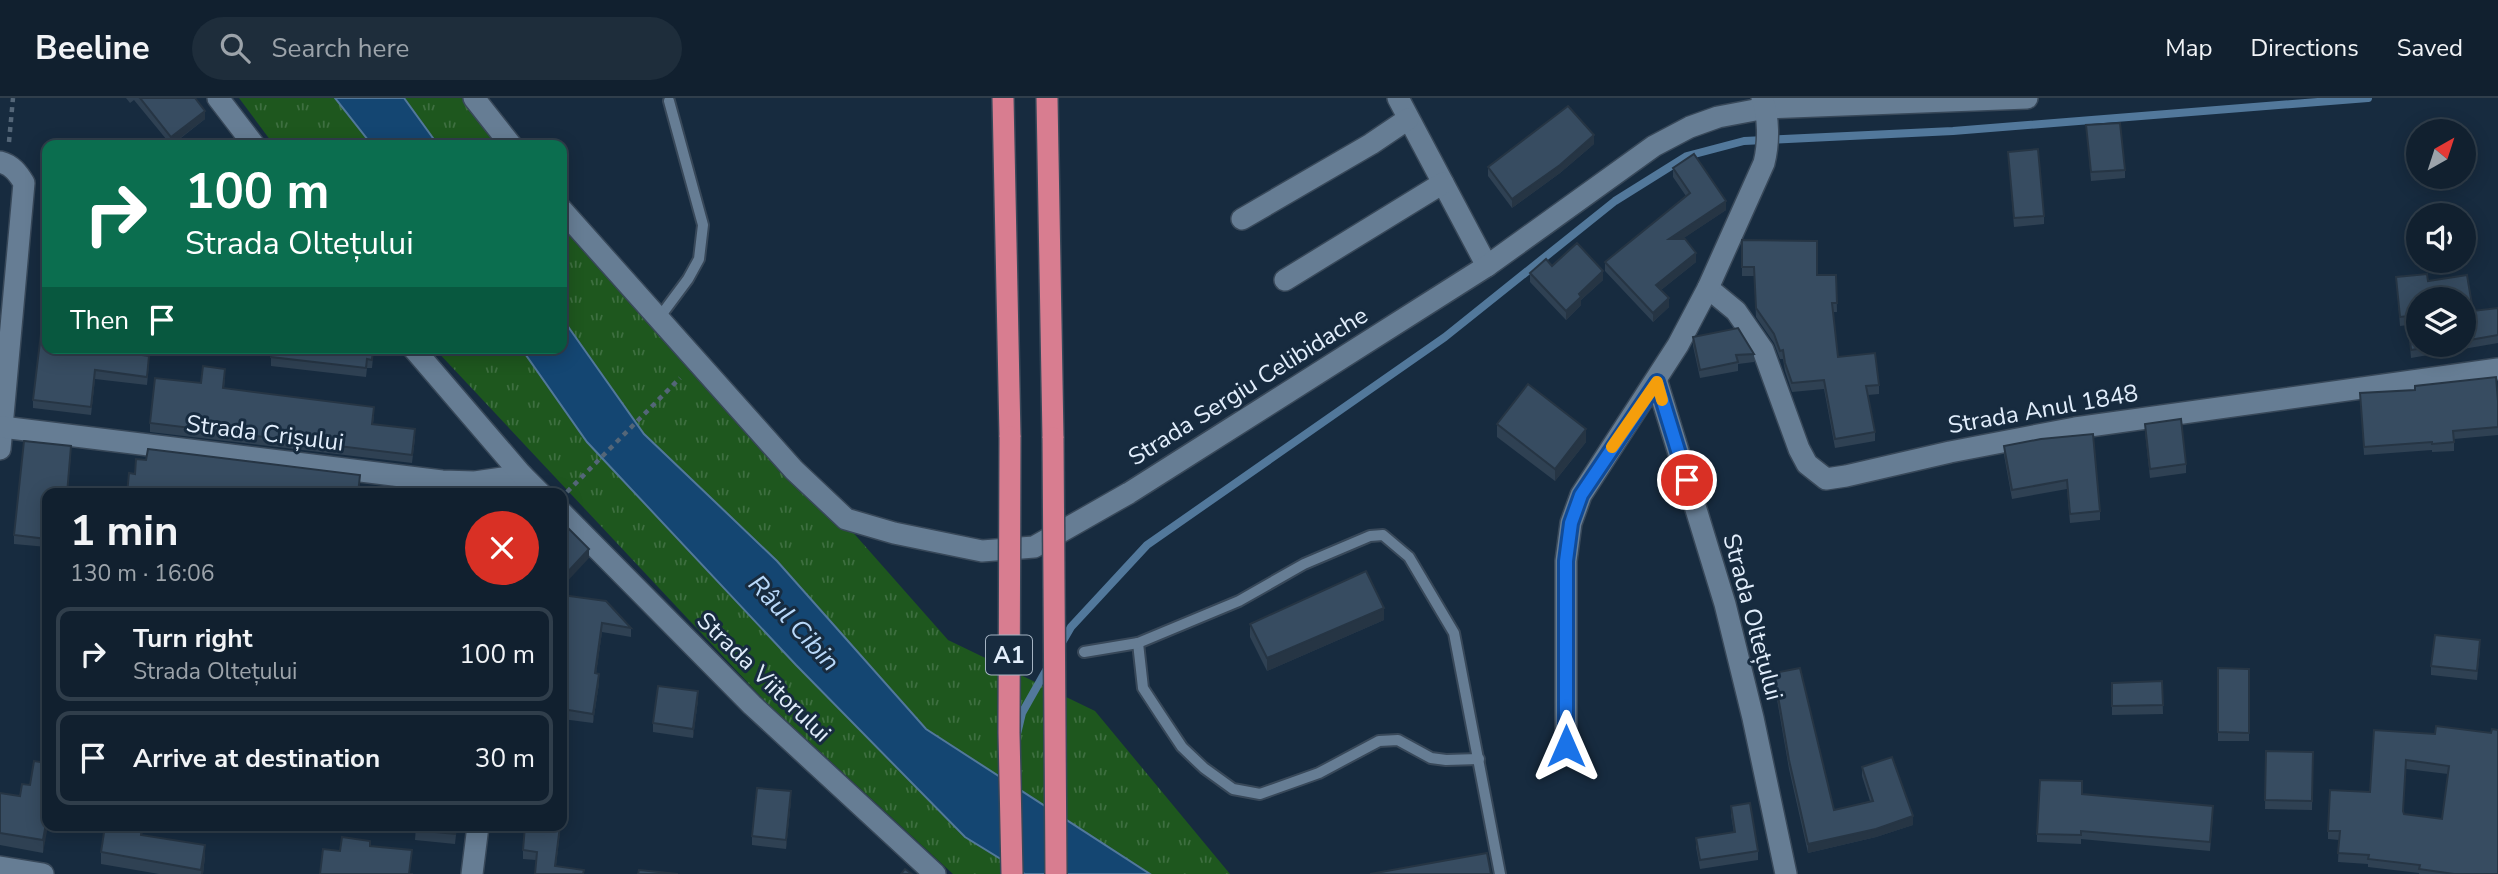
<!DOCTYPE html>
<meta charset="utf-8">
<style>
:root{--surface:#11202f;--page:#1e2d3b;--text:#f1f3f6;--muted:#9ca3aa;--line:#303e4b}
body{margin:0;font-family:"Nunito Sans",sans-serif;background:var(--page);color:var(--text);height:100vh;display:flex;flex-direction:column;font-size:26px;white-space:nowrap}
*{box-sizing:border-box;margin:0}
p{font-size:23px;color:var(--muted)}
.icon{flex:none;width:38px;height:38px;fill:none;stroke:currentColor;stroke-width:2;stroke-linecap:round;stroke-linejoin:round}
.map{position:relative;flex:1;overflow:hidden}
.panel{position:absolute;left:42px;top:390px;width:525px;height:343px;display:flex;flex-direction:column;background:var(--surface);border-radius:14px;box-shadow:0 4px 18px #0003,0 0 0 2px var(--line)}
.panel>*{flex:none}
.banner{position:absolute;left:42px;top:42px;width:525px;height:214px;border-radius:14px;box-shadow:0 4px 18px #0003,0 0 0 2px var(--line);background:#0b6e4f;color:#fff;overflow:hidden}
.needle{width:46px;rotate:39deg}
.buttons{position:absolute;left:2406px;top:21px;display:grid;gap:14px}
.buttons a{display:grid;place-items:center;width:70px;height:70px;border-radius:50%;background:var(--surface);box-shadow:0 4px 18px #0003,0 0 0 2px var(--line);font-size:35px}
.pin{position:absolute;display:grid;place-items:center;width:60px;height:60px;color:#fff;margin:-30px;border:4px solid #fff;border-radius:50%;box-shadow:0 2px 7px #0007}
.me{position:absolute;width:77px;margin:-38px;rotate:0deg;stroke-linejoin:round;filter:drop-shadow(0 0 5px #0008)}
.turn{display:flex;align-items:center;gap:24px;height:147px;padding:0 28px;font-size:32px}
.turn .icon{width:91px;height:91px;stroke-width:2.5}
.turn b{display:block;font-size:49px;line-height:60px}
.then{display:flex;align-items:center;height:66px;padding:0 28px;background:#0003;gap:14px;font-size:26px}
.round{display:grid;place-items:center;flex:none;width:74px;height:74px;border-radius:37px;background:var(--page)}
.summary{display:flex;align-items:center;justify-content:space-between;height:119px;padding:0 28px}
h1{font-size:42px;font-weight:700;line-height:52px}
ul{padding:0;list-style:none}
li{display:flex;align-items:center;gap:21px;height:94px;margin:0 14px 10px;padding:0 14px;border:4px solid var(--line);border-radius:14px}
li div{flex:1}
li b{display:block;font-size:26px}
li em{font-style:normal}
header{display:flex;align-items:center;gap:42px;box-sizing:border-box;height:98px;padding:0 35px;background:var(--surface);border-bottom:2px solid var(--line)}
header strong{font-size:33px}
nav{display:flex;gap:38px;margin-inline-start:auto;font-size:24px}
.search{width:490px;height:63px;background:var(--page);display:flex;align-items:center;gap:18px;box-sizing:border-box;padding:0 24px;border-radius:38px;color:var(--muted);font-size:26px}
.map>svg:first-child{display:block}
.grass{fill:url(#grass-tufts)}
.water{fill:#144672;stroke:#52789b;stroke-width:2}
.lines{fill:none;stroke-linecap:round;stroke-linejoin:round}
.stream{stroke:#52789b;stroke-width:8}
.service-casing{stroke:#384859;stroke-width:14}
.minor-casing{stroke:#384859;stroke-width:24}
.tertiary-casing{stroke:#384859;stroke-width:24}
.motorway-casing{stroke:#384859;stroke-width:24}
.path{stroke:#546678;stroke-width:4.5;stroke-dasharray:5 5;stroke-linecap:butt}
.service{stroke:#667d94;stroke-width:10}
.minor{stroke:#667d94;stroke-width:21}
.tertiary{stroke:#667d94;stroke-width:21}
.motorway{stroke:#d87d90;stroke-width:21}
.motorway-bridge-casing{stroke:#384859;stroke-width:24;stroke-linecap:butt}
.motorway-bridge{stroke:#d87d90;stroke-width:21}
.wall{fill:#2f4153;fill-rule:evenodd}
.shaded-wall{fill:#263544}
.building{fill:#374c61;stroke:#263544;stroke-width:2;fill-rule:evenodd}
.route-casing{stroke:#114b97;stroke-width:18}
.route{stroke:#1a73e8;stroke-width:12}
.slow{stroke:#f59e0b;stroke-width:12}
.labels{text-anchor:middle;dominant-baseline:central;stroke-width:6;stroke-linejoin:round;paint-order:stroke}
.shield{fill:#172b3f;stroke:#a5b4c3;stroke-width:2}
.shield-label{font-size:23px;font-weight:bold;fill:#e2eefc}
.street-label{font-size:24px;fill:#e2eefc;stroke:#172b3f}
.water-label{font-size:26px;font-style:italic;fill:#b8d8f9;stroke:#172b3f}
</style>
<header>
<strong>Beeline</strong>
<div class="search"><svg class="icon" aria-label="search" viewBox="0 0 24 24"><circle cx="10" cy="10" r="6"/><path d="M15 15l6 6"/></svg>Search here</div>
<nav><a>Map</a><a>Directions</a><a>Saved</a></nav>
</header>
<div class="map">
<svg width="2498" height="776" viewBox="0 0 2498 776">
<defs>
<pattern id="grass-tufts" width="24" height="20" patternUnits="userSpaceOnUse" patternTransform="scale(1.75)"><rect width="24" height="20" fill="#1e571e"/><path d="M3 7l-1-3M5 7V3M7 7l1-3M15 17l-1-3M17 17v-4M19 17l1-3" fill="none" stroke="#3e6f40"/></pattern>
</defs>
<rect width="100%" height="100%" fill="#172b3f"/>
<g class="grass">
<polygon points="239,0 481,0 517,47 274,47"/>
<polygon points="562,105 948,542 1095,613 1230,776 953,776 764,602 434,250 562,250"/>
</g>
<g class="water">
<polygon points="335,0 404,0 438,47 372,47"/>
<polygon points="562,220 644,336 777,463 926,631 1150,776 1025,776 965,739 796,567 587,344 521,250 562,250"/>
</g>
<g class="lines">
<g class="stream">
<polyline points="1060,548 1071,529 1147,447 1445,239 1615,103 1687,58 1744,43 1953,33 2368,0"/>
<polyline points="1017,636 1022,615 1048,569"/>
</g>
<defs>
<g id="service">
<polyline points="659,220 688,181 699,161 703,127 669,3"/>
<polyline points="1138,545 1143,590 1160,616 1182,649 1204,670 1233,691 1260,696 1319,675 1379,643 1398,642 1431,660 1446,662 1479,661"/>
<polyline points="1084,554 1138,545 1239,503 1304,466 1370,438 1383,437 1409,459 1454,535 1500,776"/>
</g>
<g id="minor">
<polyline points="474,0 511,47"/>
<polyline points="1398,0 1487,168"/>
<path d="M0,64C12,67 18,75 24,85L0,351"/>
<polyline points="562,112 794,372 846,421 894,435 982,453 1034,449 1129,395 1487,168 1654,48 1690,29 1718,19 1766,10 2027,0"/>
<polyline points="1242,121 1371,46 1408,21"/>
<polyline points="1285,182 1443,85"/>
<polyline points="1708,190 1736,213 1763,252 1799,351 1807,366 1826,381 1846,378 1950,354 2075,330 2498,271"/>
<polyline points="1657,284 1725,506 1753,620 1786,776"/>
<polyline points="2,329 442,383 475,384 522,377 519,396"/>
<path d="M1566,648V463L1571,425L1581,397L1678,247L1708,190L1764,65C1769,45 1769,19 1762,0"/>
<polyline points="472,776 478,728"/>
</g>
<g id="tertiary">
<polyline points="218,0 254,47"/>
<polyline points="413,250 522,377 541,396"/>
<polyline points="562,415 752,607 935,776"/>
<polyline points="0,769 43,776"/>
</g>
<g id="motorway">
<polyline points="1003,0 1010,339"/>
<polyline points="1047,0 1053,340"/>
</g>
</defs>
<use href="#service" class="service-casing"/>
<use href="#minor" class="minor-casing"/>
<use href="#tertiary" class="tertiary-casing"/>
<use href="#motorway" class="motorway-casing"/>
<g class="path">
<polyline points="9,44 13,0"/>
<polyline points="567,394 680,280"/>
</g>
<use href="#service" class="service"/>
<use href="#minor" class="minor"/>
<use href="#tertiary" class="tertiary"/>
<use href="#motorway" class="motorway"/>
<defs>
<g id="motorway-bridge">
<polyline points="1010,339 1009,635 1012,776"/>
<polyline points="1053,340 1056,776"/>
</g>
</defs>
<use href="#motorway-bridge" class="motorway-bridge-casing"/>
<use href="#motorway-bridge" class="motorway-bridge"/>
</g>
<g class="wall">
<polygon points="126,0 195,0 205,21 172,47 171,47 134,2 130,5"/>
<polygon points="2086,27 2125,72 2125,80 2091,83"/>
<polygon points="1594,46 1560,75 1512,110 1488,78 1488,69"/>
<polygon points="2008,54 2044,118 2044,126 2014,129"/>
<polygon points="1673,70 1726,112 1682,141 1696,164 1661,192 1669,209 1653,224 1605,173 1605,164 1686,98 1673,79"/>
<polygon points="1742,142 1817,177 1836,177 1837,214 1833,214 1838,259 1879,287 1879,296 1868,297 1875,334 1875,343 1835,350 1824,291 1792,294 1785,273 1783,261 1780,261 1774,245 1756,219 1754,178 1742,178"/>
<polygon points="1552,168 1603,182 1581,202 1581,207 1566,222 1530,184 1530,175"/>
<path d="M2427,176L2428,183L2467,177L2473,213L2498,210V245L2411,260L2408,227L2400,228L2396,179ZM2418,201H2464V247H2418Z"/>
<polygon points="1693,239 1754,256 1754,264 1738,266 1738,273 1700,280 1693,248"/>
<polygon points="47,250 122,250 121,254 149,266 147,287 95,281 91,317 33,310 33,302"/>
<polygon points="374,250 372,270 367,270 366,279 271,268 271,259"/>
<polygon points="225,279 224,291 374,318 373,326 415,340 412,365 150,334 150,325 201,285"/>
<polygon points="2360,295 2498,303 2498,337 2454,341 2454,353 2432,354 2432,352 2364,357"/>
<polygon points="1497,326 1586,344 1555,383 1497,339"/>
<polygon points="2145,326 2186,366 2186,375 2150,380 2145,334"/>
<polygon points="2041,341 2100,413 2100,422 2070,425 2067,391 2012,401 2004,357 2004,348"/>
<polygon points="71,357 67,396 47,396 47,449 14,446 14,437"/>
<polygon points="562,497 631,530 631,539 602,534 596,575 599,585 593,625 562,621"/>
<polygon points="1384,522 1267,573 1250,539 1250,526"/>
<polygon points="2480,551 2477,582 2431,577 2431,568"/>
<polygon points="2218,570 2249,571 2249,643 2218,643"/>
<polygon points="1774,575 1834,712 1870,703 1862,678 1862,669 1913,727 1876,739 1808,755 1789,671 1774,584"/>
<polygon points="2162,583 2163,616 2112,617 2112,585"/>
<polygon points="698,602 693,640 653,634 653,625"/>
<path d="M2435,636L2498,776H2419V775L2368,769V766L2338,764L2339,742L2328,741V733ZM2406,671L2448,676L2442,721L2404,716L2403,714Z"/>
<polygon points="2266,653 2313,654 2312,712 2265,711"/>
<polygon points="47,665 43,755 0,747 0,695 20,698"/>
<polygon points="2082,696 2213,717 2210,753 2081,741 2081,746 2037,744 2037,736"/>
<polygon points="791,702 786,751 752,747 752,738"/>
<polygon points="1731,708 1758,753 1758,762 1700,771 1696,749 1696,740 1734,735 1731,717"/>
<polygon points="105,728 144,728 142,737 205,758 203,776 159,776 101,766 101,754"/>
<polygon points="416,728 457,728 455,746 415,742"/>
<polygon points="560,733 556,768 584,776 535,776 536,762 523,761 523,752"/>
</g>
<g class="shaded-wall">
<polygon points="205,13 205,21 171,47 171,39"/>
<polygon points="1594,37 1594,46 1560,75 1512,110 1512,101"/>
<polygon points="1726,103 1726,112 1669,150 1669,141"/>
<polygon points="1696,155 1696,164 1656,196 1656,187"/>
<polygon points="1603,173 1603,182 1581,202 1581,207 1566,222 1566,213 1579,196"/>
<polygon points="1669,200 1669,209 1653,224 1653,215"/>
<polygon points="1586,331 1586,344 1555,383 1555,371"/>
<polygon points="589,451 589,460 562,489 562,480"/>
<polygon points="1384,510 1384,522 1267,573 1267,560"/>
<polygon points="602,525 602,534 595,585 595,575"/>
<polygon points="599,576 599,585 593,625 593,616"/>
<polygon points="698,593 698,602 693,640 693,631"/>
<polygon points="791,693 791,702 786,751 786,742"/>
<polygon points="1913,718 1913,727 1876,739 1808,755 1808,746"/>
<polygon points="47,720 48,728 43,755 43,742"/>
<polygon points="560,728 560,733 555,776 555,768"/>
<polygon points="205,747 205,758 203,776 201,776"/>
</g>
<g class="building">
<polygon points="140,0 195,0 205,13 171,39"/>
<polygon points="1568,8 1594,37 1560,67 1512,101 1488,69"/>
<polygon points="2120,25 2125,72 2091,74 2086,27"/>
<polygon points="2038,51 2044,118 2014,120 2008,54"/>
<polygon points="1694,56 1726,103 1669,141 1685,141 1696,155 1656,187 1669,200 1653,215 1605,164 1690,95 1673,70"/>
<polygon points="1742,142 1817,143 1817,177 1836,177 1837,205 1832,205 1838,259 1875,255 1879,287 1866,288 1875,334 1835,341 1824,282 1792,285 1785,265 1783,252 1780,253 1774,236 1756,210 1754,169 1742,169"/>
<polygon points="1577,145 1603,173 1579,196 1581,199 1566,213 1530,175 1546,161 1552,168"/>
<polygon points="2427,176 2428,183 2467,177 2473,213 2498,210 2498,237 2464,243 2464,201 2418,201 2418,247 2441,247 2411,252 2408,218 2400,219 2396,179"/>
<polygon points="45,202 47,203 47,250 121,250 120,254 149,258 147,279 95,272 91,309 33,302"/>
<polygon points="1738,230 1754,256 1736,257 1738,264 1700,272 1693,239"/>
<polygon points="272,250 373,250 372,262 367,261 366,270 271,259"/>
<polygon points="203,268 225,271 223,290 374,309 372,326 415,331 412,357 150,325 155,280 201,285"/>
<polygon points="2496,279 2498,303 2498,329 2453,333 2454,344 2432,346 2432,344 2364,349 2360,295 2415,292 2415,288"/>
<polygon points="1528,286 1586,331 1555,371 1497,326"/>
<polygon points="2181,321 2186,366 2150,371 2145,326"/>
<polygon points="2093,336 2100,413 2070,416 2067,382 2012,392 2004,348 2041,341"/>
<polygon points="24,343 71,348 67,396 47,396 47,441 14,437"/>
<polygon points="148,351 360,377 358,396 127,396 129,375 135,376 136,361 146,362"/>
<polygon points="442,390 487,396 441,396"/>
<polygon points="562,424 589,451 562,480"/>
<polygon points="1366,473 1384,510 1267,560 1250,526"/>
<polygon points="562,497 606,503 631,530 602,525 595,575 599,576 593,616 562,611"/>
<polygon points="2435,537 2480,542 2477,573 2431,568"/>
<polygon points="1800,570 1834,712 1873,703 1862,669 1892,659 1913,718 1876,731 1808,746 1789,662 1774,575"/>
<polygon points="2218,570 2249,571 2249,635 2218,634"/>
<polygon points="2162,583 2163,607 2112,608 2112,585"/>
<polygon points="658,588 698,593 693,631 653,625"/>
<path d="M2436,628L2491,635L2492,631L2498,632V776H2454L2419,771L2420,767L2368,761L2369,757L2338,755L2340,733H2328L2330,692L2370,694L2374,632L2435,636ZM2406,662L2449,668L2442,721L2404,716L2403,713Z"/>
<polygon points="2266,653 2313,654 2312,703 2265,702"/>
<polygon points="34,663 47,665 47,720 43,742 0,735 0,695 20,698 22,686 30,687"/>
<polygon points="2040,682 2082,683 2082,696 2213,708 2210,744 2081,733 2081,737 2037,736"/>
<polygon points="757,690 791,693 786,742 752,738"/>
<polygon points="1750,705 1758,753 1700,762 1696,740 1735,734 1731,708"/>
<polygon points="105,728 142,728 141,737 205,747 201,772 101,754"/>
<polygon points="416,728 456,728 455,736 415,732"/>
<polygon points="525,728 560,728 555,768 584,772 583,776 535,776 537,754 523,752"/>
<polygon points="342,739 370,743 370,748 412,752 409,776 413,776 320,776 323,751 340,753"/>
<polygon points="1487,755 1491,776 1370,776"/>
<polygon points="905,771 912,776 901,776"/>
<polygon points="639,772 678,776 638,776"/>
</g>
<g class="lines">
<defs>
<polyline id="route" points="1566,648 1566,463 1571,425 1581,397 1657,284 1687,382"/>
</defs>
<use href="#route" class="route-casing"/>
<use href="#route" class="route"/>
<polyline class="slow" points="1612,349 1657,284 1662,302"/>
</g>
<g class="labels">
<rect class="shield" x="986" y="537.5" width="46" height="39" rx="5"/>
<g class="shield-label">
<text x="1009" y="557">A1</text>
</g>
<g class="street-label">
<text transform="translate(1248 288) rotate(-32)">Strada Sergiu Celibidache</text>
<text transform="translate(2043 311) rotate(-10)">Strada Anul 1848</text>
<text transform="translate(265 335) rotate(7)">Strada Crișului</text>
<text transform="translate(1753 519) rotate(75)">Strada Oltețului</text>
<text transform="translate(764 579) rotate(44)">Strada Viitorului</text>
</g>
<g class="water-label">
<text transform="translate(794 525) rotate(47)">Râul Cibin</text>
</g>
</g>
</svg>
<div class="buttons">
<a><svg class="needle" viewBox="-14 -14 28 28"><path d="M0-13l5 13h-10z" fill="#e53935"/><path d="M0 13l5-13h-10z" fill="#9ca3aa"/></svg></a>
<a><svg class="icon" aria-label="sound" viewBox="0 0 24 24"><path d="M4 9h4l5-4v14l-5-4H4zM17 9q2 3 0 6"/></svg></a>
<a><svg class="icon" aria-label="layers" viewBox="0 0 24 24"><path d="M12 4l9 5-9 5-9-5zM3 14l9 5 9-5"/></svg></a>
</div>
<div class="pin" style="left:1687px;top:382px;background:#d93025"><svg class="icon" aria-label="arrive" viewBox="0 0 24 24"><path d="M6 21V4h12l-3 4 3 4H6"/></svg></div>
<svg class="me" style="left:1566px;top:648px" viewBox="-20 -20 40 40"><path d="M0-17L14 15 0 8-14 15z" fill="#1a73e8" stroke="#fff" stroke-width="4"/></svg>
<div class="banner">
<div class="turn"><svg class="icon" aria-label="right" viewBox="0 0 24 24"><path d="M7 20v-9h11M14 6l5 5-5 5"/></svg><div><b>100 m</b>Strada Oltețului</div></div>
<div class="then">Then<svg class="icon" aria-label="arrive" viewBox="0 0 24 24"><path d="M6 21V4h12l-3 4 3 4H6"/></svg></div>
</div>
<section class="panel">
<div class="summary"><div><h1>1 min</h1><p>130 m · 16:06</p></div><a class="round" style="background:#d93025;color:#fff"><svg class="icon" aria-label="close" viewBox="0 0 24 24"><path d="M6 6l12 12M18 6L6 18"/></svg></a></div>
<ul>
<li><svg class="icon" aria-label="right" viewBox="0 0 24 24"><path d="M7 20v-9h11M14 6l5 5-5 5"/></svg><div><b>Turn right</b><p>Strada Oltețului</p></div><em>100 m</em></li>
<li><svg class="icon" aria-label="arrive" viewBox="0 0 24 24"><path d="M6 21V4h12l-3 4 3 4H6"/></svg><div><b>Arrive at destination</b></div><em>30 m</em></li>
</ul>
</section>
</div>
